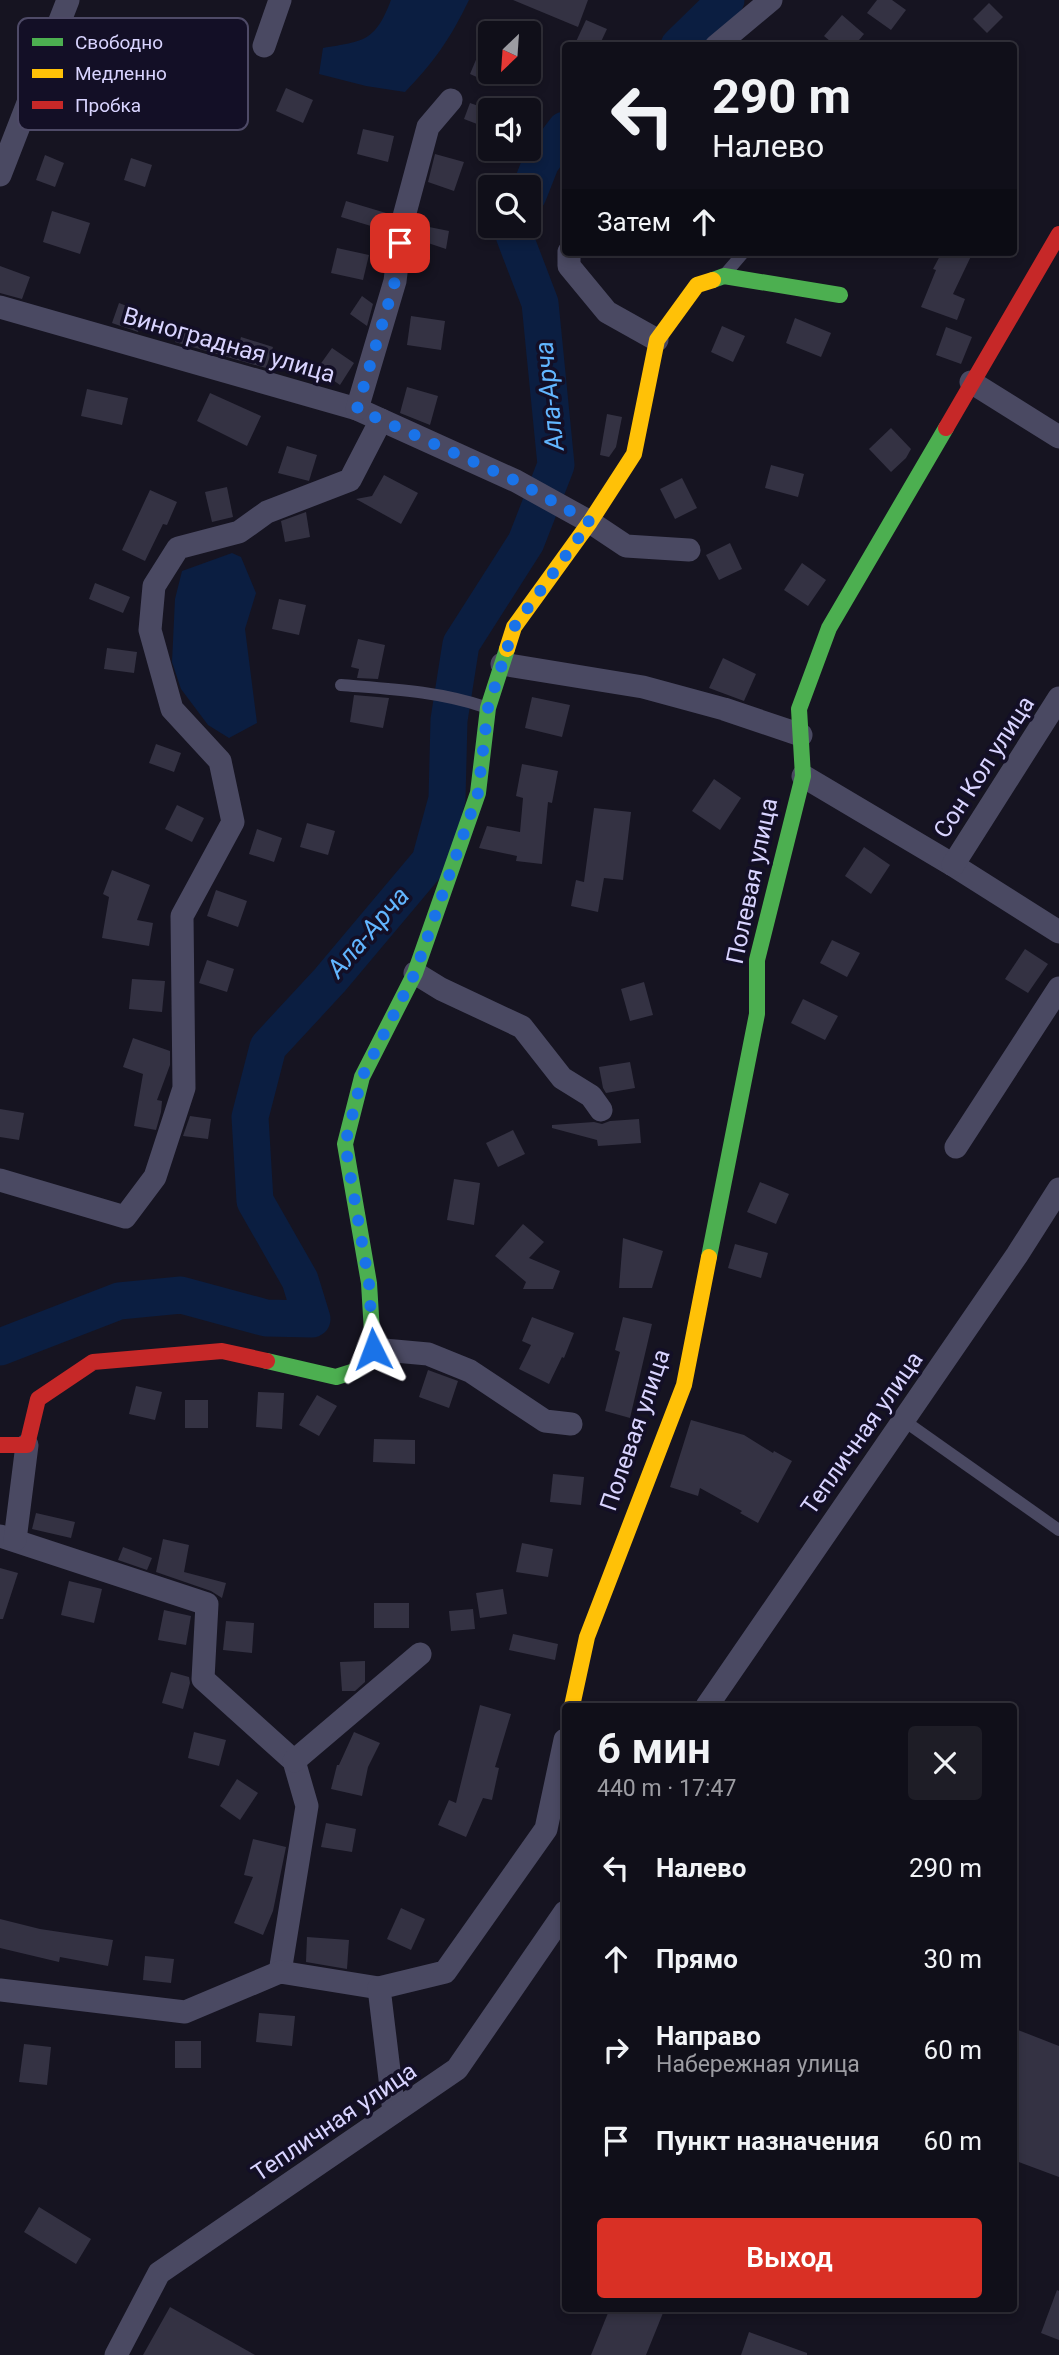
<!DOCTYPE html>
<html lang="ru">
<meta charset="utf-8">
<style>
:root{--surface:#100f19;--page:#1e1d26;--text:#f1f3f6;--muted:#9c9ca2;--line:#302f38;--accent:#d93025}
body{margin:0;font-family:Roboto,sans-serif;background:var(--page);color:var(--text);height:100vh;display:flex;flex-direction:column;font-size:26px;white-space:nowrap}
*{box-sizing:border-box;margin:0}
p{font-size:23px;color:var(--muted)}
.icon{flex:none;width:38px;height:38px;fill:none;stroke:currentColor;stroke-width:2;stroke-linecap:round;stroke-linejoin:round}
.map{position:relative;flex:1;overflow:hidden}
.side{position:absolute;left:562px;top:1703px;width:455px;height:609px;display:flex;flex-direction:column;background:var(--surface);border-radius:7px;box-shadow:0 4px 10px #0003,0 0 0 2px var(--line)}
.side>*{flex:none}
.hud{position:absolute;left:562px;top:42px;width:455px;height:214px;border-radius:7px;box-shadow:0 4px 10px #0003,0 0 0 2px var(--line);background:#100f19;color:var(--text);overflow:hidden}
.needle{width:46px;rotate:205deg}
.fabs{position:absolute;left:478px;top:21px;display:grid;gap:14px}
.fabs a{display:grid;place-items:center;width:63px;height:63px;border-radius:7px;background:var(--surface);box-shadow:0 4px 10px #0003,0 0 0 2px var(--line);font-size:35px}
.pin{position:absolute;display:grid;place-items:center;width:60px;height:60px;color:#fff;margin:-30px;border-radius:14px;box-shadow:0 4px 10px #0006}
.me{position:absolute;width:77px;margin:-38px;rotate:357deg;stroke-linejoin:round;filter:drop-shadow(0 0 5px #0008)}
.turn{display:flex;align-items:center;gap:24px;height:147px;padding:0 35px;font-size:32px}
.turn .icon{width:91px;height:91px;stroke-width:2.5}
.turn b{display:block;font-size:49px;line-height:60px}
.then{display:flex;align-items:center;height:66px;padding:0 35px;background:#0003;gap:14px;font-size:26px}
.round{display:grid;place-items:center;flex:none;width:74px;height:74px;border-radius:7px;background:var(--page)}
.headline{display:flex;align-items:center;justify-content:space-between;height:119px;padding:0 35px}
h1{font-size:42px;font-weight:600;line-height:52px}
.action{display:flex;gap:14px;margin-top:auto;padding:14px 35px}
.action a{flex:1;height:80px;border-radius:7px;background:var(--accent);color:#fff;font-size:28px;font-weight:600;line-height:80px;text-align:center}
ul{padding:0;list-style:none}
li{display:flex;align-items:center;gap:21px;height:91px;padding:0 35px}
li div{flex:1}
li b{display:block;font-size:26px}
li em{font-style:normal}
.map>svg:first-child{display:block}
.water{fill:#0b1e41}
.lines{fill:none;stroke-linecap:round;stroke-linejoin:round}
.river{stroke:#0b1e41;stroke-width:37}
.building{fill:#343243}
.lane{stroke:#4a4962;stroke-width:12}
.street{stroke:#4a4962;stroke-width:23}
.fast{stroke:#4caf50;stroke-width:16}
.slow{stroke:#ffc107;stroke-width:16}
.jam{stroke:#c62828;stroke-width:16}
.route{stroke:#1a73e8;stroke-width:12;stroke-dasharray:0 21.6}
.labels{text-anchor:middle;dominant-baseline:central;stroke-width:7;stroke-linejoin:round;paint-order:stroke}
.street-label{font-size:24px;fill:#d9d4ff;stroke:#130f26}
.water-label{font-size:26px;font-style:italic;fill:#62b6ff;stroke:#130f26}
.key{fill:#130f26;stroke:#4e4a67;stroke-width:2}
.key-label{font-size:19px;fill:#d9d4ff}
</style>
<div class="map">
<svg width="1059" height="2355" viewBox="0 0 1059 2355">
<rect width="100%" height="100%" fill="#161421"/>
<g class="water">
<path d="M391,0H469C450,39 435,61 405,92L366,86L319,74L323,48C364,41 375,42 391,0Z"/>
<polygon points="232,553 241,557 256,593 245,629 257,723 229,738 208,725 181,689 172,662 175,599 182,571"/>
</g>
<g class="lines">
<g class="river">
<polyline points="679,46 726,0"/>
<polyline points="528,195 541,162 565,130"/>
<polyline points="0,1347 119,1301 181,1295 266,1318 312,1319 300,1280 255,1201 250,1117 268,1047 330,980 430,861 447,799 449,720 461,644 526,542 556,465 540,303 514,235 517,226"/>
</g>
</g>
<g class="building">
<polygon points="513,0 588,0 578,27"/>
<polygon points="877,0 892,0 906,10 891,30 867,13"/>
<polygon points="989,3 1003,17 987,33 973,19"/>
<polygon points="842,15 864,34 854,46 836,46 824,36"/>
<polygon points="586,20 607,29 599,46 574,46"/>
<polygon points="92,40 117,46 109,82 112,84 104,103 93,99 84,131 54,122 61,100 75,104 89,68 86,67"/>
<polygon points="478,55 490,60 490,83 470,74"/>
<polygon points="286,88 313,100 303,123 276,111"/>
<polygon points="470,103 490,110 490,129 464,119"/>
<polygon points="363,129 394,136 388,162 357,154"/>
<polygon points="435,154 464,162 454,191 428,182"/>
<polygon points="45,155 64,163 55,187 36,180"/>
<polygon points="131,158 152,165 145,187 124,180"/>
<polygon points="346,201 386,213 381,229 341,217"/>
<polygon points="52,211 90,223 80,254 43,242"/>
<polygon points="419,225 449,231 446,249 428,243 411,268"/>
<polygon points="337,248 369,255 363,280 331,273"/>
<polygon points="942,252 973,252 953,294 965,299 957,320 921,307 936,270 933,269"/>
<polygon points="0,266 30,277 22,299 0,293"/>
<polygon points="362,296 373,304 367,326 350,314"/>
<polygon points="119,303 145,313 138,332 112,323"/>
<polygon points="411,316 445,321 441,350 407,345"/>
<polygon points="795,318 831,333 821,357 786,343"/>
<polygon points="722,326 745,336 733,362 711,352"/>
<polygon points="946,327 972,337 961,364 936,355"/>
<polygon points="178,328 239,344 241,337 273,347 266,368 175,342"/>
<polygon points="332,348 354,363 340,385 317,369"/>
<polygon points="407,387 438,396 430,425 400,413"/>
<polygon points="87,389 128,398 122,425 81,416"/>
<polygon points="210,393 261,416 247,446 197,421"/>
<polygon points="607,414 622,417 616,447 609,457 600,455"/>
<polygon points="891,428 911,449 906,458 891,472 869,449"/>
<polygon points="287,446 317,455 309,481 278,473"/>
<polygon points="771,465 804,474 798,497 765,488"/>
<polygon points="384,475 418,493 401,524 356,499 372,496"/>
<polygon points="682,478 697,508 675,519 660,489"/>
<polygon points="227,487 233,517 212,522 205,492"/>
<polygon points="150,490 177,502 167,525 163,524 145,561 122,550"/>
<polygon points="306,512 310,537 285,542 281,521"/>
<polygon points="730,543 742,569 719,580 706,555"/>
<polygon points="802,563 826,580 808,606 784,590"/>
<polygon points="95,583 130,597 123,613 89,599"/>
<polygon points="279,599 306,605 299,635 272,629"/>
<polygon points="358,639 385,645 378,679 357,678 359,669 351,667"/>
<polygon points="107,648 137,652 134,673 104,669"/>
<polygon points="723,658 756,674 744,701 709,688"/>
<polygon points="354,695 389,698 383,728 350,722"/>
<polygon points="532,697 570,705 562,737 525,728"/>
<polygon points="156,744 181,753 174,772 149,763"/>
<polygon points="522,764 558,771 552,803 548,802 542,864 516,861 517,856 479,848 487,826 520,832 523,798 516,796"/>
<polygon points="714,779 741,798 720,830 692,811"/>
<polygon points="177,805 204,818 192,842 165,829"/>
<polygon points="594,808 631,812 623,880 604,878 598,912 571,906 576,880 584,882"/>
<polygon points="307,823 335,831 328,855 300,847"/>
<polygon points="257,829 282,838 274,862 249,854"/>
<polygon points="864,847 890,865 871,894 845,876"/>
<polygon points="112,870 150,885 137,920 153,923 149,946 102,938 109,897 103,894"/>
<polygon points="216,890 247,901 238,927 207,916"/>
<polygon points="832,940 860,953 847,977 820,963"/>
<polygon points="1025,949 1048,964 1028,993 1005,979"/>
<polygon points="207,960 234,969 227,992 199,983"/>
<polygon points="132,979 165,981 162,1012 129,1009"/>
<polygon points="644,982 653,1015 630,1021 621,989"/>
<polygon points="803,999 838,1016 825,1040 791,1023"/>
<polygon points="133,1038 170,1051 170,1065 157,1100 162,1101 161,1112 156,1130 134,1126 143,1074 123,1067"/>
<polygon points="630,1062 635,1088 606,1093 603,1088 599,1067"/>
<polygon points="0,1109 24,1113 19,1140 0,1137"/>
<polygon points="190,1116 211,1119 208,1139 183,1136"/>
<polygon points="639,1119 641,1143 598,1146 597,1140 552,1128 552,1125 594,1122 602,1124 610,1121"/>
<polygon points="513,1130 525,1154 498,1167 486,1143"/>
<polygon points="454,1179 480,1183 474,1225 447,1220"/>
<polygon points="760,1182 789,1194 776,1224 747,1212"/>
<polygon points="523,1224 544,1242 529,1258 560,1271 553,1289 523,1289 526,1282 495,1256"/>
<polygon points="623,1238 663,1251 652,1288 619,1288"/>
<polygon points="735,1244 768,1253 761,1278 728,1268"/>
<polygon points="532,1317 574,1333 564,1358 562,1357 549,1384 519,1369 531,1345 522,1341"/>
<polygon points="623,1317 652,1324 630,1418 605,1411 620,1352 615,1350"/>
<polygon points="428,1370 458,1381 449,1408 419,1397"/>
<polygon points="136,1386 162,1392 155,1420 129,1414"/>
<polygon points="258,1392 284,1393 282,1429 256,1427"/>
<polygon points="317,1395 337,1406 319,1436 299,1425"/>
<rect x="185" y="1400" width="23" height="28"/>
<polygon points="691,1420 744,1435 773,1453 774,1451 792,1461 758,1523 740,1513 742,1511 700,1488 698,1496 670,1487"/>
<polygon points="374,1439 415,1440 415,1464 373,1462"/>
<polygon points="553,1474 584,1477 581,1505 550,1502"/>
<polygon points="36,1513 75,1522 71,1538 32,1529"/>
<polygon points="163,1539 189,1545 184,1572 226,1583 222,1598 211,1591 156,1572"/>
<polygon points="522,1543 553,1549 548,1577 516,1572"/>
<polygon points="123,1547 152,1558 147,1570 118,1560"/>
<polygon points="0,1568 18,1573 3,1619 0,1619"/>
<polygon points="69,1581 102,1589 94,1623 61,1615"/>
<polygon points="503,1589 507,1614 480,1618 476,1593"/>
<rect x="374" y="1603" width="35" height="25"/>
<polygon points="473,1609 475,1629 451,1631 449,1611"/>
<polygon points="164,1610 191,1616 186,1645 158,1640"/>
<polygon points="226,1621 254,1623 252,1653 223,1650"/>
<polygon points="513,1634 558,1644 555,1660 509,1650"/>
<polygon points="365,1661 365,1682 355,1691 342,1691 340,1662"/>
<polygon points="171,1672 189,1677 190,1683 183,1709 162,1703"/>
<polygon points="480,1705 511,1714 495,1767 499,1768 492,1800 483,1798 466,1837 438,1825 449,1800 456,1803"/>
<polygon points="194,1732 226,1740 219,1766 188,1758"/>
<polygon points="354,1732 380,1743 368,1767 362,1796 331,1789 337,1765 339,1765"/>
<polygon points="237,1779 258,1793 240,1820 220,1806"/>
<polygon points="326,1823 356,1829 352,1852 321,1847"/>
<polygon points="253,1839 286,1847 273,1911 263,1935 234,1923 253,1877 244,1875"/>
<polygon points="401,1908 425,1919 411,1950 387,1939"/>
<polygon points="0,1919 40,1929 113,1940 108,1966 60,1957 59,1962 0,1948"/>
<polygon points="307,1937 349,1940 347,1969 306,1962"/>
<polygon points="145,1956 174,1959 171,1983 143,1980"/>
<polygon points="259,2013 295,2016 292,2046 256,2042"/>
<polygon points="1013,2028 1059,2046 1059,2177 1013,2160"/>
<rect x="175" y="2041" width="26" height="27"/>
<polygon points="24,2044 51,2047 47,2085 19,2082"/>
<polygon points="39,2207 91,2239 76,2264 24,2232"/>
<polygon points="1057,2290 1059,2291 1059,2340 1041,2333"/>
<polygon points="170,2307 255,2355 143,2355"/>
<polygon points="610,2308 665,2308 646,2355 591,2355"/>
<polygon points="749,2332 807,2353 807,2355 741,2355"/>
</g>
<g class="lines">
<g class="lane">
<polyline points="726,273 744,252"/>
<path d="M341,685C390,689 438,691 485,707"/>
<polyline points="903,1420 1059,1530"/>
</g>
<g class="street">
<polyline points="264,46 280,0"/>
<polyline points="716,46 771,0"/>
<polyline points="0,175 68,0"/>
<polyline points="569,252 569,266 607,312 657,340"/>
<polyline points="0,307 357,409 516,481 590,522 626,546 689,550"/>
<polyline points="971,382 1059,437"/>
<polyline points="357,409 395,281 402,224 428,127 451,100"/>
<polyline points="502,664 643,687 724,709 801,735"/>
<polyline points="803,776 953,865 1059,932"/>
<polyline points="953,865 1059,698"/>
<polyline points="415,973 441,989 522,1027 562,1078 591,1096 601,1110"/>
<polyline points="956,1147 1059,988"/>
<polyline points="0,1180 125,1217 155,1177 184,1088 182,916 233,822 220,761 172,709 150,630 154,586 178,548 239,532 267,512 350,480 381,420"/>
<polyline points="373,1349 428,1354 470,1371 545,1421 571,1424"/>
<polyline points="0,1536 207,1604 203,1679 294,1761 307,1806 280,1972"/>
<polyline points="15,1540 27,1445"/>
<polyline points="707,1706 1017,1255 1059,1189"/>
<polyline points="294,1761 420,1654"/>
<polyline points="0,1990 185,2012 280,1972 379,1988"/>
<polyline points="394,2112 379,1988 445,1972 546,1829 565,1740"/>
<polyline points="116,2355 159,2273 457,2069 565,1912"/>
</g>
<g class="fast">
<polyline points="713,280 724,276 840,295"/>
<polyline points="709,1257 757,1014 757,960 803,776 799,709 829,628 946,428"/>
<polyline points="267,1361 336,1377 355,1371 373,1349 369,1283 345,1144 362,1077 415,973 478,793 488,708 507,649"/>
</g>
<g class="slow">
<polyline points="507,649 514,627 590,522 634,454 657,340 697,285 713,280"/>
<polyline points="572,1706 587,1637 684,1385 709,1257"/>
</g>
<g class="jam">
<polyline points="946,428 1059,234"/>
<polyline points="0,1445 27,1445 38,1399 93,1362 222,1351 267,1361"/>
</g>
</g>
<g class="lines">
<polyline class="route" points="373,1349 369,1283 345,1144 362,1077 415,973 478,793 488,708 514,627 590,522 516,481 357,409 395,281 400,243"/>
</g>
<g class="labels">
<g class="street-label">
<text transform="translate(229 345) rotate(16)">Виноградная улица</text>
<text transform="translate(984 767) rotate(-57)">Сон Кол улица</text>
<text transform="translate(752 881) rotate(-78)">Полевая улица</text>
<text transform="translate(635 1430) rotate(-71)">Полевая улица</text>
<text transform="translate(862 1433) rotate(-55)">Тепличная улица</text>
<text transform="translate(334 2122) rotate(-34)">Тепличная улица</text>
</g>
<g class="water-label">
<text transform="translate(549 396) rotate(-96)">Ала-Арча</text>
<text transform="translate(368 932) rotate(-49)">Ала-Арча</text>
</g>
</g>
<rect x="18" y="18" width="230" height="112" rx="10" class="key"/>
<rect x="32" y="38" width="31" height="8" fill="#4caf50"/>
<rect x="32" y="69" width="31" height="9" fill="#ffc107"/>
<rect x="32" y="101" width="31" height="8" fill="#c62828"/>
<g class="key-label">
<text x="75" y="49">Свободно</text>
<text x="75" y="80">Медленно</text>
<text x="75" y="112">Пробка</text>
</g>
</svg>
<div class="fabs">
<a><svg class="needle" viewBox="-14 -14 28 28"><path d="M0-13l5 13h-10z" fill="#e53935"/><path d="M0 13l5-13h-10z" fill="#9c9ca2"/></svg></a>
<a><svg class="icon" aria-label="sound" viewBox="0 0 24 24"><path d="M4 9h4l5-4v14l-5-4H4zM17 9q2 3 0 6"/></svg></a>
<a><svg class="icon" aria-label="search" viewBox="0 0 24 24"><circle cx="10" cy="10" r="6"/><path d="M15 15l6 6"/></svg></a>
</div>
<div class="pin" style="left:400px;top:243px;background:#d93025"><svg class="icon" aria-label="arrive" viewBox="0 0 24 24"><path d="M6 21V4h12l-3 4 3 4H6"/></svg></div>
<svg class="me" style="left:373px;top:1349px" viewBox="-20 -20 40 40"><path d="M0-17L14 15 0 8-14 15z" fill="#1a73e8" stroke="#fff" stroke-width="4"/></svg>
<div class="hud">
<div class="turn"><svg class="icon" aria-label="left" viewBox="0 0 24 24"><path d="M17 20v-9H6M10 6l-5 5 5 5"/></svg><div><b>290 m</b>Налево</div></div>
<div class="then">Затем<svg class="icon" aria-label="ahead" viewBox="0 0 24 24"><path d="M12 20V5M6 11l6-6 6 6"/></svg></div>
</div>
<section class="side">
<div class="headline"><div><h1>6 мин</h1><p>440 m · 17:47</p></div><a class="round"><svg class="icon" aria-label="close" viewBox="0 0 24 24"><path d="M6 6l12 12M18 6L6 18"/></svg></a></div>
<ul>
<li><svg class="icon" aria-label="left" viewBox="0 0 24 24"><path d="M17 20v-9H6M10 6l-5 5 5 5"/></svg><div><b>Налево</b></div><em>290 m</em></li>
<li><svg class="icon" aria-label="ahead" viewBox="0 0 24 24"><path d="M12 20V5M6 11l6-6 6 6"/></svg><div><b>Прямо</b></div><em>30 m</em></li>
<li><svg class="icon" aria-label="right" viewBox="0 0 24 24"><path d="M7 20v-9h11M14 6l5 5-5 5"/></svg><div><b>Направо</b><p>Набережная улица</p></div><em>60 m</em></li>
<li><svg class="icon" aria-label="arrive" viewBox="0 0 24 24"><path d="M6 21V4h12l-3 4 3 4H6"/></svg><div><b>Пункт назначения</b></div><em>60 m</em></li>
</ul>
<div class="action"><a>Выход</a></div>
</section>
</div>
